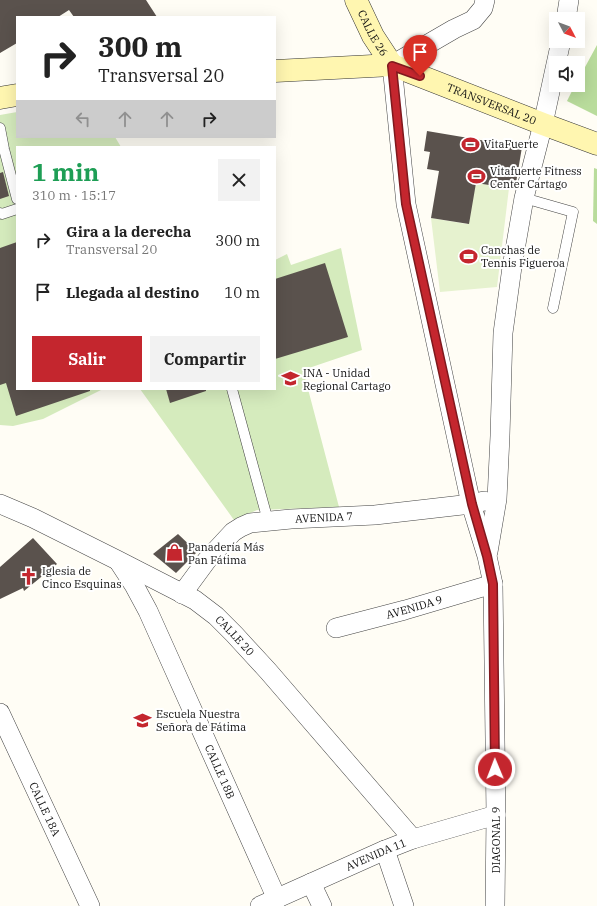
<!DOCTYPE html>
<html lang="es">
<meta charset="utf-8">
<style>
:root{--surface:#fff;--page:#f2f2f2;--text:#222;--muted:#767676;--accent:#c4262e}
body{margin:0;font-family:"IBM Plex Serif",serif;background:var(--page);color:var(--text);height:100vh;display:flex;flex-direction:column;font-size:15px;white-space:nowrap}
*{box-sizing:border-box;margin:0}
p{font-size:13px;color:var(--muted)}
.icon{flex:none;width:22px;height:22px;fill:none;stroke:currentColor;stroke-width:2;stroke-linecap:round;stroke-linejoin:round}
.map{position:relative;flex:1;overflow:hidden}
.details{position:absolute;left:16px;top:146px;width:260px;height:244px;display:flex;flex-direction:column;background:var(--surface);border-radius:0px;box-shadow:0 4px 16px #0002}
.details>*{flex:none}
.hud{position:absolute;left:16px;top:16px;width:260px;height:122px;border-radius:0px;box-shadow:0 4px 16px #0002;background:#fff;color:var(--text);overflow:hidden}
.needle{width:26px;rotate:131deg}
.controls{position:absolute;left:549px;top:12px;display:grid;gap:8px}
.controls a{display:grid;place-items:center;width:36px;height:36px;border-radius:0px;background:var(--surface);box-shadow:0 4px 16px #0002;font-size:20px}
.pin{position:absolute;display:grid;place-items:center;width:34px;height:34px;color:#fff;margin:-41px -17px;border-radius:50% 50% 50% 0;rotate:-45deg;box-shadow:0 0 4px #0007}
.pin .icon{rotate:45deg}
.me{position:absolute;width:44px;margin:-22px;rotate:359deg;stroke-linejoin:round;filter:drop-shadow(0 0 3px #0008)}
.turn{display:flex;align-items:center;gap:14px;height:84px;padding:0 16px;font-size:18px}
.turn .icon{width:52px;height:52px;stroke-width:2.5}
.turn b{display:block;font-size:28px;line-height:34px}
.lanes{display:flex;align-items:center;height:38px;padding:0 16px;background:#0003;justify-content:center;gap:20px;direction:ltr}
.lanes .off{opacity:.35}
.round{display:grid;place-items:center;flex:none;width:42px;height:42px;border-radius:0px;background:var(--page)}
.head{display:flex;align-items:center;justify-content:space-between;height:68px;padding:0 16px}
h1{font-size:24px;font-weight:700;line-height:30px;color:#1e9e55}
.button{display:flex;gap:8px;margin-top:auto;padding:8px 16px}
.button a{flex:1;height:46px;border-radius:0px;background:var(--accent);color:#fff;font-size:16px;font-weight:700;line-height:46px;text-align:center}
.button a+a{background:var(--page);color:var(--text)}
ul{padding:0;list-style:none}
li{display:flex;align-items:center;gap:12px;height:52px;padding:0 16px}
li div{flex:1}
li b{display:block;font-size:15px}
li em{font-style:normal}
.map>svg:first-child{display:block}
.green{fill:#d5ebbd}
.forest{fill:#b9dc9c}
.pitch{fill:#e6f2cf}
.building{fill:#5a524d}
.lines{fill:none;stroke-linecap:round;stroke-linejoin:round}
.lane-casing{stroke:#444;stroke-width:11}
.street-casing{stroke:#444;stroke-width:20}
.secondary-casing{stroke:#333;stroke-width:23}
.lane{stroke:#fff;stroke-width:10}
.street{stroke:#fff;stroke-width:19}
.secondary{stroke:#fff6b0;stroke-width:22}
.route-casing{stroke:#7f191e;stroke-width:10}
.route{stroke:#c4262e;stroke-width:7}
.labels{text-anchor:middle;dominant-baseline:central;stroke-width:4;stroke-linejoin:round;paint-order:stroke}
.street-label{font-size:11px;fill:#111;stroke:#fff}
.poi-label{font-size:11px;fill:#111;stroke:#fff;text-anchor:start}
</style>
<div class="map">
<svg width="597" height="906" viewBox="0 0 597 906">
<rect width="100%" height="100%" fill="#fffdf5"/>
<g class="green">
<polygon points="17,112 17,137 115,137 121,147 17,147 17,389 103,389 43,419 13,426 0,425 0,115"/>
<polygon points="341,248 362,350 303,370 339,507 257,510 234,520 140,389 275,389 275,260 287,254 291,265"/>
</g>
<g class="forest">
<polygon points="597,45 597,116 567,101 575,85 578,85 578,80"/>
<polygon points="594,168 597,169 597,224 593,221"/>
</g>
<polygon class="pitch" points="476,183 509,188 497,287 440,292 431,218 467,224"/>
<g class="building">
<polygon points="0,0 146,0 157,17 74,17 69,10 58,17 17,17 17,43 0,53"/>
<polygon points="427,131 522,147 515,189 476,183 469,224 431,218 439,171 427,169 430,152 424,151"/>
<polygon points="3,172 9,196 0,199 0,173"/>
<polygon points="17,242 17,389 90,389 90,391 16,416 6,383 0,385 0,248"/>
<polygon points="325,263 348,337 275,359 275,279"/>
<polygon points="166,389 206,389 206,391 170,403"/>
<polygon points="178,534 197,552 176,573 153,554"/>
<polygon points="33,538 57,564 24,591 23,588 0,599 0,567"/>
</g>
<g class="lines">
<defs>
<g id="lane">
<polyline points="0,128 4,149 17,199"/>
<polyline points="524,198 573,212 553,308"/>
<polyline points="0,213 2,214 17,209"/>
<polyline points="232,389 268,521"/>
</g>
<g id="street">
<polyline points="485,0 483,8 473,20 454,29 392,65 406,204 471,504 487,556 493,584 496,815 495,906"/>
<polyline points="566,19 569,0"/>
<path id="s1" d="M0,504L33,518L117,560L195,600L216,616L234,634L268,671L413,839"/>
<polyline points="488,552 497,499 500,436 503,333 512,267 524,198 543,124 561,41"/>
<path id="s2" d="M119,562L134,585L148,611L277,899"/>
<path id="s3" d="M182,594L207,560L233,532L241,527L250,523L291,519L375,515L471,504L484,501"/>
<path id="s4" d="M336,628L405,610L493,584"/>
<path id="s5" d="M0,713L90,906"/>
<polyline points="385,850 404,906"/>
<polyline points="311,883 322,906"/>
<path id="s6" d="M260,906L385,850L413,839L496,815"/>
</g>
<g id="secondary">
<path id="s7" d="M356,0L373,36L392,65"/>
<path id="s8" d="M275,71L392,65L543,124L597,144"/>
<polyline points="0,98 17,95"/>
</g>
</defs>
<use href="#lane" class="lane-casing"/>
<use href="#street" class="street-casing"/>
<use href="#secondary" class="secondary-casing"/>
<use href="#lane" class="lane"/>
<use href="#street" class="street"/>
<use href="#secondary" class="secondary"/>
</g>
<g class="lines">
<defs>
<polyline id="route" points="420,76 392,66 406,204 472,504 487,556 493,584 495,769"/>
</defs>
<use href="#route" class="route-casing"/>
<use href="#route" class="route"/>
</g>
<defs>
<symbol id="stadium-bare" viewBox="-9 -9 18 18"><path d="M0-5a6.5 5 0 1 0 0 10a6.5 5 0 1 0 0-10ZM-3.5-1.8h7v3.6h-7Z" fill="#c4262e" stroke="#fff" stroke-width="2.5" paint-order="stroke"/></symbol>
<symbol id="university-bare" viewBox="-9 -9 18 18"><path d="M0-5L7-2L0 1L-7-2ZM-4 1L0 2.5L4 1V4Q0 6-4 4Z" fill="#c4262e" stroke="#fff" stroke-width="2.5" paint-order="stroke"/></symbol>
<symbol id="shop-bare" viewBox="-9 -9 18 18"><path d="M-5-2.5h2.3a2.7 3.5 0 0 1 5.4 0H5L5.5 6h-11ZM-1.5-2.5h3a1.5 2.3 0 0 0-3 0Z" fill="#c4262e" stroke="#fff" stroke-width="2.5" paint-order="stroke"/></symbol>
<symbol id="church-bare" viewBox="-9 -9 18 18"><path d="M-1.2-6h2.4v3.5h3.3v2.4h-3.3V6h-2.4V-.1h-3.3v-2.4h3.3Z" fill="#c4262e" stroke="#fff" stroke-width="2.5" paint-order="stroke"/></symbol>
<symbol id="school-bare" viewBox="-9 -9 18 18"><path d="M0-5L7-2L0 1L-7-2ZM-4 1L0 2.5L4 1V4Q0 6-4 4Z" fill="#c4262e" stroke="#fff" stroke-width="2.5" paint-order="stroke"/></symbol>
</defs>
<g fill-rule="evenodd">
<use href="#stadium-bare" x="458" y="132" width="25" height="25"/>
<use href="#stadium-bare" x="464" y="164" width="25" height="25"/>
<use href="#stadium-bare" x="456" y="244" width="25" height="25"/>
<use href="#university-bare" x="278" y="366" width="25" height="25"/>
<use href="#shop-bare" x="162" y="540" width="25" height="25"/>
<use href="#church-bare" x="16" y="564" width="25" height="25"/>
<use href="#school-bare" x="130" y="708" width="25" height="25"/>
</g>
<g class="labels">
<g class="street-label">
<text stroke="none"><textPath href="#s7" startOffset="37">CALLE 26</textPath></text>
<text stroke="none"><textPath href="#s8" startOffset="224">TRANSVERSAL 20</textPath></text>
<text stroke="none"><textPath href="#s3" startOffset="174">AVENIDA 7</textPath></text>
<text stroke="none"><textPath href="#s4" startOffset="81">AVENIDA 9</textPath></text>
<text stroke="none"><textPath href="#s1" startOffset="271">CALLE 20</textPath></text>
<text stroke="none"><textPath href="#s2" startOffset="233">CALLE 18B</textPath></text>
<text stroke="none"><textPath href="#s5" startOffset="106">CALLE 18A</textPath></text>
<text transform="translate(496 840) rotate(-90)">DIAGONAL 9</text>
<text stroke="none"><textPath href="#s6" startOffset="127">AVENIDA 11</textPath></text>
</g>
<g class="poi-label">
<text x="484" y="144">VitaFuerte</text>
<text x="490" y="171">Vitafuerte Fitness<tspan x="490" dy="13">Center Cartago</tspan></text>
<text x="481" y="250">Canchas de<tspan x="481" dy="13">Tennis Figueroa</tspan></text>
<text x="303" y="373">INA - Unidad<tspan x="303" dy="13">Regional Cartago</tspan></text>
<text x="188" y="547">Panadería Más<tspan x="188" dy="13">Pan Fátima</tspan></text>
<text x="42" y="571">Iglesia de<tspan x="42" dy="13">Cinco Esquinas</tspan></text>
<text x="156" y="714">Escuela Nuestra<tspan x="156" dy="13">Señora de Fátima</tspan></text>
</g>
</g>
</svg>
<div class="controls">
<a><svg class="needle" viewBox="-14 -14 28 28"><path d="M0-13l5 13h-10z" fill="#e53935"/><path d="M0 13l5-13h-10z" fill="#767676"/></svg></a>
<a><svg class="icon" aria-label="sound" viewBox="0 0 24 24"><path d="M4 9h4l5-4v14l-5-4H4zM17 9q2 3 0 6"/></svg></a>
</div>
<div class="pin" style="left:420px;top:76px;background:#d93025"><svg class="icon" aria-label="arrive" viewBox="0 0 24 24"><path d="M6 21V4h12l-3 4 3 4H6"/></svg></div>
<svg class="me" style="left:495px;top:769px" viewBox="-20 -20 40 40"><circle r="17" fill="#c4262e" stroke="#fff" stroke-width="3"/><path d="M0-11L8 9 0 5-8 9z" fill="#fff"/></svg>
<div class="hud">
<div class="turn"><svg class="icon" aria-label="right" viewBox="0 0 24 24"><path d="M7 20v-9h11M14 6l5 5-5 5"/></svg><div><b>300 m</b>Transversal 20</div></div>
<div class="lanes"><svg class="icon off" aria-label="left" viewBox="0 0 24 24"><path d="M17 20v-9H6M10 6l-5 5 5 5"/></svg><svg class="icon off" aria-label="ahead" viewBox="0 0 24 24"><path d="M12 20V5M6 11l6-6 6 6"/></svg><svg class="icon off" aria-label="ahead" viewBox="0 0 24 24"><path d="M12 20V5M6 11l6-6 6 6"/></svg><svg class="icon" aria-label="right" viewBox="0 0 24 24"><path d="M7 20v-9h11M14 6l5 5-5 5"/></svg></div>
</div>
<section class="details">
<div class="head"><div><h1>1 min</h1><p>310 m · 15:17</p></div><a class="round"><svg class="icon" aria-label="close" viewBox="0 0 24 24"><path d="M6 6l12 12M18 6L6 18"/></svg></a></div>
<ul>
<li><svg class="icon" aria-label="right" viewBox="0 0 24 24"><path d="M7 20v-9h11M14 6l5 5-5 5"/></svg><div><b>Gira a la derecha</b><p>Transversal 20</p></div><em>300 m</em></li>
<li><svg class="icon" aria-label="arrive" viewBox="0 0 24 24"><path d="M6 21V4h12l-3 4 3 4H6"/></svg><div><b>Llegada al destino</b></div><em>10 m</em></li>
</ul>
<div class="button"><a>Salir</a><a>Compartir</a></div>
</section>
</div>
